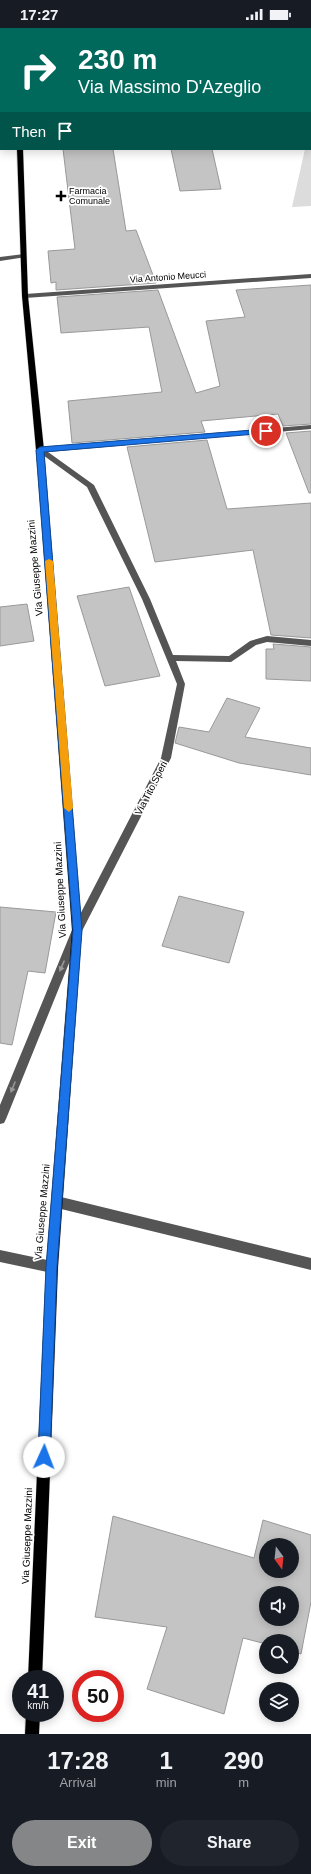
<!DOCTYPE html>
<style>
:root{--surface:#171b24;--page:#20242c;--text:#f1f3f6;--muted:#9ea1a6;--accent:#858687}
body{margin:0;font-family:Arial,sans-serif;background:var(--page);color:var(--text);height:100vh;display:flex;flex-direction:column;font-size:15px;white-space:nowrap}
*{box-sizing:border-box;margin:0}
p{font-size:13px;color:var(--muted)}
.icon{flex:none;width:22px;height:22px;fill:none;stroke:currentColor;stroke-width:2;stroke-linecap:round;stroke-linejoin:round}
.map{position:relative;height:1706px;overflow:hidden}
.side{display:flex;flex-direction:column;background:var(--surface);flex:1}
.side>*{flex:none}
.banner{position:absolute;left:0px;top:0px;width:311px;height:122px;box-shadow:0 2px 10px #0003;background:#00695c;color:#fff;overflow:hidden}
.needle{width:26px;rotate:165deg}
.buttons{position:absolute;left:259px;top:1510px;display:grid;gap:8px}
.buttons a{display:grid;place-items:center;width:40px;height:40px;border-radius:50%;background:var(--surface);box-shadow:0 2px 10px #0003;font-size:20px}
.speed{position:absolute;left:12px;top:1642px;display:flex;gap:8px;font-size:20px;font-weight:700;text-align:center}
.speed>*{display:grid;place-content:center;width:52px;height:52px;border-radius:50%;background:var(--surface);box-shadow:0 2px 10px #0003;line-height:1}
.speed small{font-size:10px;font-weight:400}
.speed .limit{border:6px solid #d22;background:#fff;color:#111}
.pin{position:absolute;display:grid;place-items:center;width:34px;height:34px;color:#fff;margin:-17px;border:2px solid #fff;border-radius:50%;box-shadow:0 1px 4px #0007}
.me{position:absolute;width:44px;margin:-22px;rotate:2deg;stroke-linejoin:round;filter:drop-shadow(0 0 3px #0008)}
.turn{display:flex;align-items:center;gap:14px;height:84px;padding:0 12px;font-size:18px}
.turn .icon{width:52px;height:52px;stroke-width:2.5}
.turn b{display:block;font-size:28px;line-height:34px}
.then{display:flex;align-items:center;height:38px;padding:0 12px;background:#0003;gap:8px;font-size:15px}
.eta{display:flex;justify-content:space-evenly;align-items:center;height:68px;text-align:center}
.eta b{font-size:24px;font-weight:600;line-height:28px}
.action{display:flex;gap:8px;margin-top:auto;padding:8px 12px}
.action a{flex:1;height:46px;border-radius:24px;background:var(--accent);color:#fff;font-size:16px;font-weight:600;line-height:46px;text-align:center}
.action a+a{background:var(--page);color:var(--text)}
.status{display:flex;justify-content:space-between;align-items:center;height:28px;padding:0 20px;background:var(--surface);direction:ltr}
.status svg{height:11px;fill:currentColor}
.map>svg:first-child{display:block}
.green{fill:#dcdcdc}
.building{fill:#c4c4c4;stroke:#999;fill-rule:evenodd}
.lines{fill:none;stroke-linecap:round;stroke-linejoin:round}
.major-casing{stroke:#dbdbdb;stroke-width:1}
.minor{fill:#555;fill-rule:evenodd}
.major{fill:#000;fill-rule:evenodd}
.oneway{fill:#999}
.route{fill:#1a73e8;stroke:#114b97}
.slow{fill:#f59e0b}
.poi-dot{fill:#000;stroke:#fff;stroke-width:1.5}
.labels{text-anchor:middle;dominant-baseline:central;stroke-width:3.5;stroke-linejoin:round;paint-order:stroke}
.far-poi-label{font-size:9px;fill:#000;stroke:#fff;text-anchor:start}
.far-street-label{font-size:9px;fill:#000;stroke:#fff}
.street-label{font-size:10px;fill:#000;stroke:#fff}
</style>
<div class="status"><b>17:27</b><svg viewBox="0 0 49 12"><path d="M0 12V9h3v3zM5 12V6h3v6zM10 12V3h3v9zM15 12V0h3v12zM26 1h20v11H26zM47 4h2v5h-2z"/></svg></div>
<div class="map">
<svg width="311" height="1706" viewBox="0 0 311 1706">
<rect width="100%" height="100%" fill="#fff"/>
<polygon class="green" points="311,93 311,178 292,179 305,121 310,121"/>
<g class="building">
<polygon points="63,121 113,121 126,203 136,202 156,255 56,262 56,254 51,255 48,223 75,221"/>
<polygon points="171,121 212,121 221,161 180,163"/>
<polygon points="311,257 311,396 283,398 278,386 201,393 205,404 72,415 68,373 162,364 149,299 61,305 57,269 158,262 196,365 220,358 206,293 245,289 236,262"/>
<polygon points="311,403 311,465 309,465 286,405"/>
<polygon points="207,412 227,481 311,475 311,610 271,607 253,522 155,534 127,419"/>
<polygon points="129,559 160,648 105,658 77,568"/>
<polygon points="27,576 34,613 0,618 0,579"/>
<polygon points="273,616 311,619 311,653 266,651 266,621 274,621"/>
<polygon points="227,670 260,680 245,709 311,720 311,747 239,735 175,715 179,699 209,704"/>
<polygon points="179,868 244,884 229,935 162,918"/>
<polygon points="0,879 56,884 45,945 28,943 12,1017 0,1015"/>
<path d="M113,1488L254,1530L263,1492L311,1507V1574L301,1626L292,1623V1613H266V1616L243,1610L224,1686L147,1661L167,1599L95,1589ZM266,1517H292V1543H266ZM266,1565H292V1591H266Z"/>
</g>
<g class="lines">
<defs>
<g id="major">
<polygon points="4,0 10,0 11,1 5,1"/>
<polygon points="17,121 23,121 28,268 44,422 82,902 58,1239 42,1651 28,1651 46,1239 72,902 36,422 22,268"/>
<polygon points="26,1685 40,1685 39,1706 25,1706"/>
</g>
</defs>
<use href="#major" class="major-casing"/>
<g class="minor">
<polygon points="257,0 266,0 267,1 258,1"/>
<rect x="310" y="10" width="1" height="4"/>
<polygon points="24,226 26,227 26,229 0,233 0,229"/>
<polygon points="311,246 311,250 25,270 22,268 25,266"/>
<polygon points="311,397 311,401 48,424 94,457 150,571 173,627 229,628 250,613 267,608 311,612 311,618 267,614 256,617 231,634 176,633 185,656 171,730 82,903 6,1091 4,1095 0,1096 0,1077 72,902 161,730 177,656 142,571 87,459 36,422 40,419"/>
<polygon points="57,1168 311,1230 311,1242 57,1180 53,1178 51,1174 53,1170"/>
<polygon points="0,1222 52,1233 56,1235 58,1239 56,1243 52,1245 0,1234"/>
</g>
<use href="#major" class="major"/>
</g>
<defs><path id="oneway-solid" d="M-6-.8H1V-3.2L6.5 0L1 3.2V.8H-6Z"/></defs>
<g class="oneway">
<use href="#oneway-solid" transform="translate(62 938) rotate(113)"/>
<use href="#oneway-solid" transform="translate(13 1059) rotate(112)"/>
</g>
<polygon class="route" points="266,401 268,401 268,405 44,424 82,902 57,1239 50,1429 48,1434 44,1435 40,1434 38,1429 46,1239 73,902 36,422 40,419"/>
<polygon class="slow" points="49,531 53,533 73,780 69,784 64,780 45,533"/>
<path class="poi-dot" d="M59 162h4v4h4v4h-4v4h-4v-4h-4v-4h4z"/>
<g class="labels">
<g class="far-poi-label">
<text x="69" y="163">Farmacia<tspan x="69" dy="10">Comunale</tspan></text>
</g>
<g class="far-street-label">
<text transform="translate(168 249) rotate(-4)">Via Antonio Meucci</text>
</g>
<g class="street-label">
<text transform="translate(35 540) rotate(-95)">Via Giuseppe Mazzini</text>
<text transform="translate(151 760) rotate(-63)">Via Tito Speri</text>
<text transform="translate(60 862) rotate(-93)">Via Giuseppe Mazzini</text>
<text transform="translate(42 1184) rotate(-85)">Via Giuseppe Mazzini</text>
<text transform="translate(27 1508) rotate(-88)">Via Giuseppe Mazzini</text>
</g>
</g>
</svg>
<div class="buttons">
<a><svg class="needle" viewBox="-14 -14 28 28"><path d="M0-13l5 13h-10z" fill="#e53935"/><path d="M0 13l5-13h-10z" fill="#9ea1a6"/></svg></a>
<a><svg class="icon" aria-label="sound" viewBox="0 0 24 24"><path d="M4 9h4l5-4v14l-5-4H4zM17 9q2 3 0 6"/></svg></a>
<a><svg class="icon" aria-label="search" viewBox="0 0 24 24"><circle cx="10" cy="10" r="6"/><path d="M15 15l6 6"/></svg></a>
<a><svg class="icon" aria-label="layers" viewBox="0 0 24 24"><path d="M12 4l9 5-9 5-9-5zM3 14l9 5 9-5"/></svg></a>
</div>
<div class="speed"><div>41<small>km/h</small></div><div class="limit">50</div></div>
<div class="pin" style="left:266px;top:403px;background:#d93025"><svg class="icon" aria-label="arrive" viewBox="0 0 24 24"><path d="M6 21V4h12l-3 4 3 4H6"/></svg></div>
<svg class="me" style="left:44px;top:1429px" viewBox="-20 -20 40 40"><circle r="19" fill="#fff"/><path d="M0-13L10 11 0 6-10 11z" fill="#1a73e8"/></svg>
<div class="banner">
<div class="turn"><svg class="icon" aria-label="right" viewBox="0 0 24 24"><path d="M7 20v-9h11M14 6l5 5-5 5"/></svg><div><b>230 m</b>Via Massimo D'Azeglio</div></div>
<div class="then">Then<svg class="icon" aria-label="arrive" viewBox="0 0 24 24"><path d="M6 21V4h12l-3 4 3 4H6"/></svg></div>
</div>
</div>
<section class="side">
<div class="eta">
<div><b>17:28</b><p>Arrival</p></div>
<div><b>1</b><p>min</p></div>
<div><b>290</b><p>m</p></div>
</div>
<div class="action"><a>Exit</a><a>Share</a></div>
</section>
